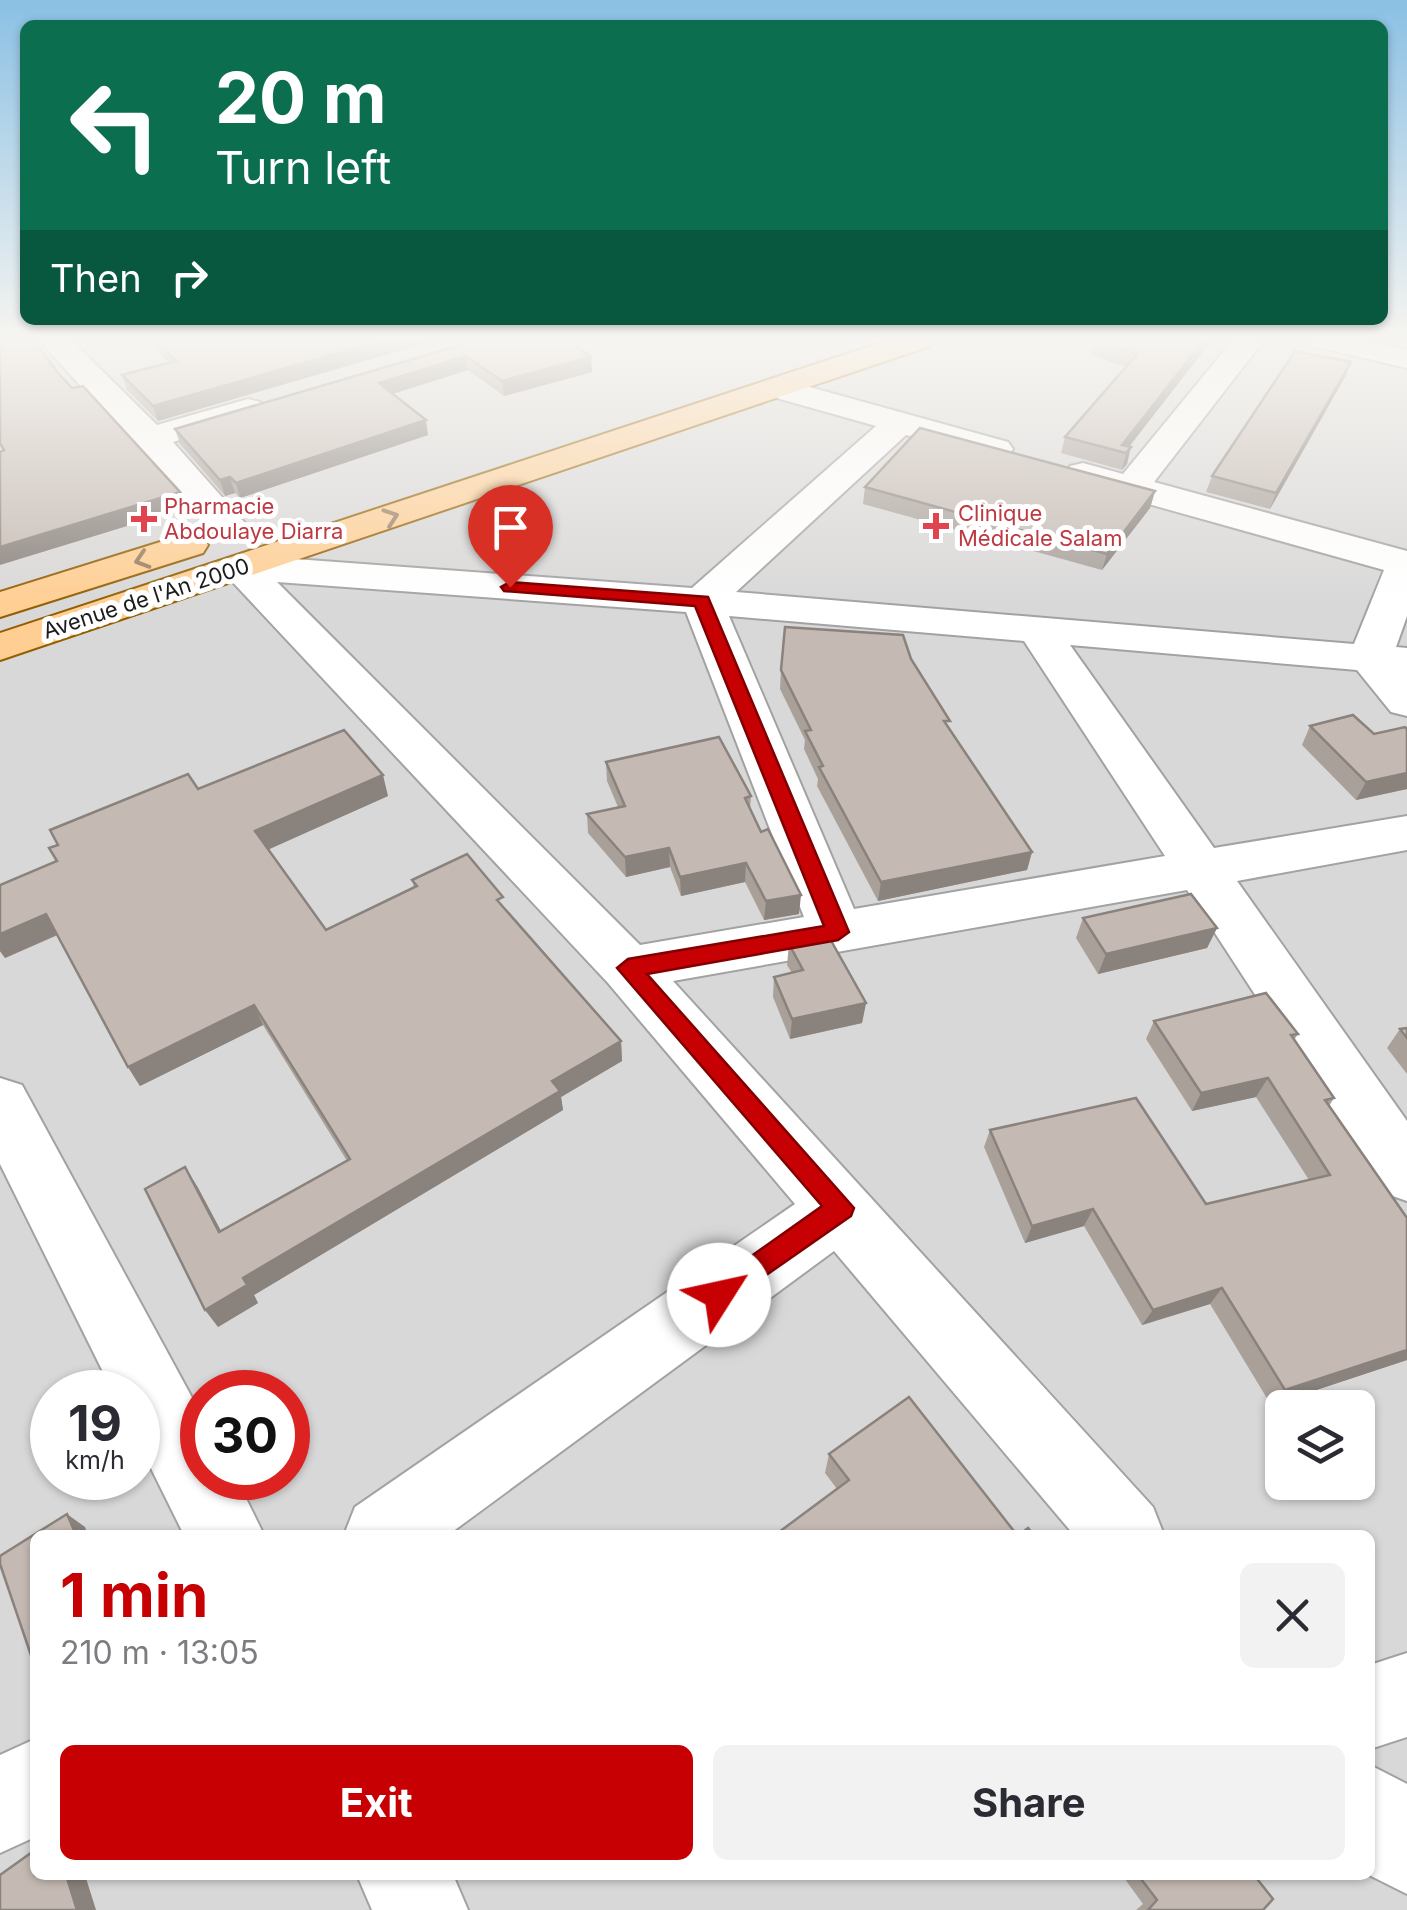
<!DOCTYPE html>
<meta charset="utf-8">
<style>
:root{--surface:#fff;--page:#f2f2f3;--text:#2b2b33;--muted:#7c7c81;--accent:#c60003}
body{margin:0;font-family:Inter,sans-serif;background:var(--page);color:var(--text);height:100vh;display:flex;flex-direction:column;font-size:38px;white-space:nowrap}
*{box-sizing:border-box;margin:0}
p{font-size:32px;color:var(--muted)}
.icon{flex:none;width:55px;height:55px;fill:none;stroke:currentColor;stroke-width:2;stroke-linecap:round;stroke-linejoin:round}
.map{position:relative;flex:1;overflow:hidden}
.side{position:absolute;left:30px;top:1530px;width:1345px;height:350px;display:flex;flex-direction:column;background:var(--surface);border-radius:15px;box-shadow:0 2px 8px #0004}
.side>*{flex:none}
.guide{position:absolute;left:20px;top:20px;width:1368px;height:305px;border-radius:15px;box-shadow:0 2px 8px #0004;background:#0b6e4f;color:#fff;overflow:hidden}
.buttons{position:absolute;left:1265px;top:1390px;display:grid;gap:20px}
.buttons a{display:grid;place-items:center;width:110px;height:110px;border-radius:15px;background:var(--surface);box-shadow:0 2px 8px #0004;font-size:50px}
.speed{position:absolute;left:30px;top:1370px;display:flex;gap:20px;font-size:50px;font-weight:700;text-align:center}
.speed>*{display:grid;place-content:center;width:130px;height:130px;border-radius:50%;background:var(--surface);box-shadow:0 2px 8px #0004;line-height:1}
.speed small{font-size:25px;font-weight:400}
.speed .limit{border:15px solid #d22;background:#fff;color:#111}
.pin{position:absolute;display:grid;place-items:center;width:85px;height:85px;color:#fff;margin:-102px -42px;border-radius:50% 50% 50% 0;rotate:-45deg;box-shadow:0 0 10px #0007}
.pin .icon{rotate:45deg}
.me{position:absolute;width:110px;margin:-55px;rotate:55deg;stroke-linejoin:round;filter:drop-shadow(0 0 8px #0008)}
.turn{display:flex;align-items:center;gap:35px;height:210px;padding:0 30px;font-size:45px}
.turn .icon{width:130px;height:130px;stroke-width:2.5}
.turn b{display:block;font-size:70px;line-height:85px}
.then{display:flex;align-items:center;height:95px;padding:0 30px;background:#0003;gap:20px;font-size:38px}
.round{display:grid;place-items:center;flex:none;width:105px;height:105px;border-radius:15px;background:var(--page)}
.head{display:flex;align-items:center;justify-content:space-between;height:170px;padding:0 30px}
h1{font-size:60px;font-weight:700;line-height:75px;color:var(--accent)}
.primary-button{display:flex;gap:20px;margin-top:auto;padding:20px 30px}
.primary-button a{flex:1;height:115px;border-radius:15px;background:var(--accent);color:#fff;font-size:40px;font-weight:700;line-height:115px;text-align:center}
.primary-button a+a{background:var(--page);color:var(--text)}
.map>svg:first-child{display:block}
.residential{fill:#d9d8d8;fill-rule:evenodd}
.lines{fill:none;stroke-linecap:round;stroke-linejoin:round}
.minor-casing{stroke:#a2a2a2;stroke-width:4}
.major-casing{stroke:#925f00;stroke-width:4}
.minor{fill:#fff;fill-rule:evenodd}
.major{fill:#ffce93;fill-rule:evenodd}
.wall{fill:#a9a09a}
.shaded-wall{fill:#8a827d}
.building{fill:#c5bab3;stroke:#8a827d;stroke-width:2.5}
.oneway{stroke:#987d5d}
.route{fill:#c60003;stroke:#810002;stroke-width:2.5}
.health-dot{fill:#e0444e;stroke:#fff;stroke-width:4}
.labels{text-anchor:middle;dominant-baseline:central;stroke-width:10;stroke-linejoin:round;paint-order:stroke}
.far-health-label{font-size:22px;fill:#be3a42;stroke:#fff;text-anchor:start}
.far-street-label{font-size:22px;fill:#1b1b1b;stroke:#fff}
</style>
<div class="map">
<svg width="1407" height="1910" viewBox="0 0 1407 1910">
<rect width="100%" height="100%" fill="#ede9e0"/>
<path class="residential" d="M0,340H1407V1910H0ZM52,1392H138V1478H52ZM202,1392H288V1478H202ZM1282,1408H1358V1482H1282ZM35,1535H1370V1875H35Z"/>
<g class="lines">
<defs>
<g id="minor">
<polygon points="39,340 71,340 157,425 248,399 260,402 265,409 260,416 173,442 245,523 251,531 245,539 232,542 219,539"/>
<path d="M1233,340H1264L1154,482L1407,551V616L1396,647L1407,648V716L1391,712L1357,670L1070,645L1214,848L1407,816V850L1237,881L1407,1121V1201L1384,1193L1187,890L673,981L1153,1507L1164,1535H1074L834,1251L448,1535H344L355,1507L795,1204L608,983L226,575L220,567L226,559L240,555L692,588L876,426L766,395L761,388L766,381L777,378L1008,442L1013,449L1008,456L996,459L906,435L736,592L1354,644L1384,570L1070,482L1065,474L1070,466L1083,463L1123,474ZM277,582L686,612L804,917L640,945ZM729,616L1024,641L1165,856L854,909Z"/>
<polygon points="1309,340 1364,340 1407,350 1407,368 1313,346"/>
<polygon points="0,1078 22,1085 202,1416 202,1478 236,1478 264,1535 184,1535 138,1442 138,1392 113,1392 0,1164"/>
<polygon points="1407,1653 1407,1737 1370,1749 1370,1665"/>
<polygon points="35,1739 35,1837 0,1853 0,1755"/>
<polygon points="1370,1765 1407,1784 1407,1894 1369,1875"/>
<polygon points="357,1875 453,1875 468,1910 372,1910"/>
</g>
<g id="major">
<polygon points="889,340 934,340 930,346 0,660 0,633"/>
<polygon points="189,533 203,537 208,545 203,553 0,617 0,592"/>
</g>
</defs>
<use href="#minor" class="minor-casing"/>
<use href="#major" class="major-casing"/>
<use href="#minor" class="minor"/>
<use href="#major" class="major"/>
</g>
<g class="wall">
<polygon points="148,340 436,340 158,421 127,390 122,375 169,363"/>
<polygon points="477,340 580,345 581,350 591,357 592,372 504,396 468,370 393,394 428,435 240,498 235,493 225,496 180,444 175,429"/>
<polygon points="1095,340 1212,340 1129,447 1127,464 1122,470 1061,453 1065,437 1126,367 1091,355"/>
<polygon points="1351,362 1345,377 1270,509 1206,492 1212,476"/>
<polygon points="865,487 1155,491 1150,508 1102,570 863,504"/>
<polygon points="911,659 948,728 1032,852 1027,870 878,901 817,786 818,779 804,749 805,740 780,689 781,670"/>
<polygon points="1310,726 1374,734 1407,729 1407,789 1356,800 1302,745"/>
<polygon points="606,762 751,796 750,810 799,914 764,920 745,882 681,896 670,867 626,877 588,833 587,814 618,807 607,781"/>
<polygon points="198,789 388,796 268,849 326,930 414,888 412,880 506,909 621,1041 622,1061 561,1097 563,1110 254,1295 258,1303 218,1327 197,1186 221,1231 347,1161 263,1025 140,1086 128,1067 58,935 5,958 0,951 0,885 57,861"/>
<polygon points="1083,918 1217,928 1207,948 1098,974 1076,938"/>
<polygon points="789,944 866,1003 862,1023 790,1039 773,997 774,977 792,973 787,965"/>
<polygon points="1154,1021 1298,1034 1294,1040 1334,1098 1329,1106 1407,1218 1407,1360 1271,1405 1210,1304 1142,1325 1084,1226 1025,1243 984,1147 990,1130 1206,1204 1309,1180 1256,1097 1192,1111 1146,1039"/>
<polygon points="1407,1028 1407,1074 1387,1048 1400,1029"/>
<polygon points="829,1454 1017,1535 837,1489 825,1473"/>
<polygon points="1122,1875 1254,1875 1263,1910 1136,1910 1143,1904"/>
</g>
<g class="shaded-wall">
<polygon points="384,340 436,340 158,421 153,406"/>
<polygon points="1204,340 1212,340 1124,453 1122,445"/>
<polygon points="466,356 468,370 382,397 379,383"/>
<polygon points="591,357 592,372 504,396 502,381"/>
<polygon points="1351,362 1345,377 1270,509 1276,493"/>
<polygon points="426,420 428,435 240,498 236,483"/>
<polygon points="1131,447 1127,464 1122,470 1126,453"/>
<polygon points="230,477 235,493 225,496 220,480"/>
<polygon points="1155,491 1150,508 1102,570 1107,554"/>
<polygon points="180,492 186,508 0,565 0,547"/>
<polygon points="1407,773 1407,789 1356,800 1366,782"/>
<polygon points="383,775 388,796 263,852 255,831"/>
<polygon points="669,848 670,867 626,877 625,857"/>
<polygon points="1032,852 1027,870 878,901 881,882"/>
<polygon points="746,863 745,882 681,896 680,877"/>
<polygon points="801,895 799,914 764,920 766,901"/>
<polygon points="46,914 59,934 5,958 0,951 0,934"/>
<polygon points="1217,928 1207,948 1098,974 1106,954"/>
<polygon points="866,1003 862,1023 790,1039 792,1019"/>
<polygon points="254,1005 263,1025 140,1086 128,1067"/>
<polygon points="621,1041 622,1061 561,1097 563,1110 254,1295 258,1303 218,1327 205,1310 243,1278 552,1081"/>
<polygon points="1268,1078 1256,1097 1192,1111 1201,1093"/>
<polygon points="185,1167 197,1186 231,1250 219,1232"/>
<polygon points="1093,1209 1084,1226 1025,1243 1032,1226"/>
<polygon points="1222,1288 1210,1304 1142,1325 1153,1310"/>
<polygon points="1407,1350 1407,1360 1271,1405 1285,1390"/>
<polygon points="67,1514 85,1527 88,1535 76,1535"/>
<polygon points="66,1875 85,1875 96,1910 77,1910"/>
</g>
<g class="building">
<polygon points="0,340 34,340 58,373 72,388 83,386 180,492 0,547 0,452 4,450 0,443"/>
<polygon points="156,340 384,340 153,406 122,375 176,361"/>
<polygon points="477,340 572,340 580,345 576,346 591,357 502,381 466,356 379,383 426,420 236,483 230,477 220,480 175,429"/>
<polygon points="1096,340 1204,340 1122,445 1131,447 1126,453 1065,437 1137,354"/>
<polygon points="1295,351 1351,362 1276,493 1212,476"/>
<polygon points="920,428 1155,491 1107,554 865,487"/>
<polygon points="785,627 903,635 911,659 950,721 944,721 1032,852 881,882 819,767 823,766 805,731 811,730 781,670"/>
<polygon points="1353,715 1374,734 1405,727 1407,729 1407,773 1366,782 1310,726"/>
<polygon points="344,730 383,775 255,831 326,930 417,886 412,880 467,854 503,897 497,900 621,1041 552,1081 560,1091 243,1278 247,1285 205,1310 145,1189 185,1167 219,1232 350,1159 254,1005 128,1067 46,914 0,934 0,885 57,861 49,848 58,845 50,830 188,774 198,789"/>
<polygon points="719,737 751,796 745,798 761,832 768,829 801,895 766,901 746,863 680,877 669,848 625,857 587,814 625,806 606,762"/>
<polygon points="1191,894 1217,928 1106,954 1083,918"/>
<polygon points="829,937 866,1003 792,1019 774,977 803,970 789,944"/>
<polygon points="1266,993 1298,1034 1291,1035 1334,1098 1325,1100 1407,1218 1407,1350 1285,1390 1222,1288 1153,1310 1093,1209 1032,1226 990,1130 1136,1098 1206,1204 1330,1175 1268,1078 1201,1093 1154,1021"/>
<polygon points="1407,1028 1407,1038 1400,1029"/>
<polygon points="909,1397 1017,1535 775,1535 849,1480 829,1454"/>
<polygon points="67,1514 76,1535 35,1535 35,1667 0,1564 0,1556"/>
<polygon points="1028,1528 1034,1535 1019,1535"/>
<polygon points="35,1850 35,1875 66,1875 77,1910 0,1910 0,1875"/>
<polygon points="1138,1875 1254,1875 1273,1899 1263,1910 1148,1910 1157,1900"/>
</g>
<defs><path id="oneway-chevron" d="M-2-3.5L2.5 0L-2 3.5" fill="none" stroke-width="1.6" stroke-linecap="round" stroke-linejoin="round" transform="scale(2.5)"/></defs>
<g class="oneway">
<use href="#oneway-chevron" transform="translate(391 517) rotate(-19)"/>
<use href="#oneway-chevron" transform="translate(142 560) rotate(162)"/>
</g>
<linearGradient id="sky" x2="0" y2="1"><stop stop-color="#8ac0e4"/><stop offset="0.56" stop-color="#f7f5f1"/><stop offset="1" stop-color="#f7f5f1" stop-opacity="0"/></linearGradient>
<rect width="1407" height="607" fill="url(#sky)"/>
<polygon class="route" points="510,582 708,597 849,932 838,940 647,974 854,1208 851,1216 719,1308 709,1304 705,1295 709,1286 822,1206 617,968 628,959 824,926 695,606 504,591 501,587"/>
<g class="health-dot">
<path d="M139 504h10v10h10v10h-10v10h-10v-10h-10v-10h10z"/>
<path d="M931 511h10v10h10v10h-10v10h-10v-10h-10v-10h10z"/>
</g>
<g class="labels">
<g class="far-health-label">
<text x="164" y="506">Pharmacie<tspan x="164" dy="25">Abdoulaye Diarra</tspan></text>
<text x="958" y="513">Clinique<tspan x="958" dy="25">Médicale Salam</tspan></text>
</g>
<g class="far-street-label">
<text transform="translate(146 598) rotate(-18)">Avenue de l'An 2000</text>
</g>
</g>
</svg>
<div class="buttons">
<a><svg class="icon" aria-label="layers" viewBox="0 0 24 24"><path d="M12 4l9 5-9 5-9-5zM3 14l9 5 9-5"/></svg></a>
</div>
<div class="speed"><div>19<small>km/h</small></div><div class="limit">30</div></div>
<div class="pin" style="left:510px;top:587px;background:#d93025"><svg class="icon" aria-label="arrive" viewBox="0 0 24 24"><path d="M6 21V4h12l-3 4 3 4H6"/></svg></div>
<svg class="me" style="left:719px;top:1295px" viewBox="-20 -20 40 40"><circle r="19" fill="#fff"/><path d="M0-13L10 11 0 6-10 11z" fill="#c60003"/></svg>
<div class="guide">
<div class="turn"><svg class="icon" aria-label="left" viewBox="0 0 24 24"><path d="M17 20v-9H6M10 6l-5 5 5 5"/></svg><div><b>20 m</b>Turn left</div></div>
<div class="then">Then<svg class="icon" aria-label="right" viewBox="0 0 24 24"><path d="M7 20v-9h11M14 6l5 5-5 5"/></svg></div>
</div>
<section class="side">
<div class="head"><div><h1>1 min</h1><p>210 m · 13:05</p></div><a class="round"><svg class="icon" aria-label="close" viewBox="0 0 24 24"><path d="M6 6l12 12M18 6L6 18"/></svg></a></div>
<div class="primary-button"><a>Exit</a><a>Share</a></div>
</section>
</div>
